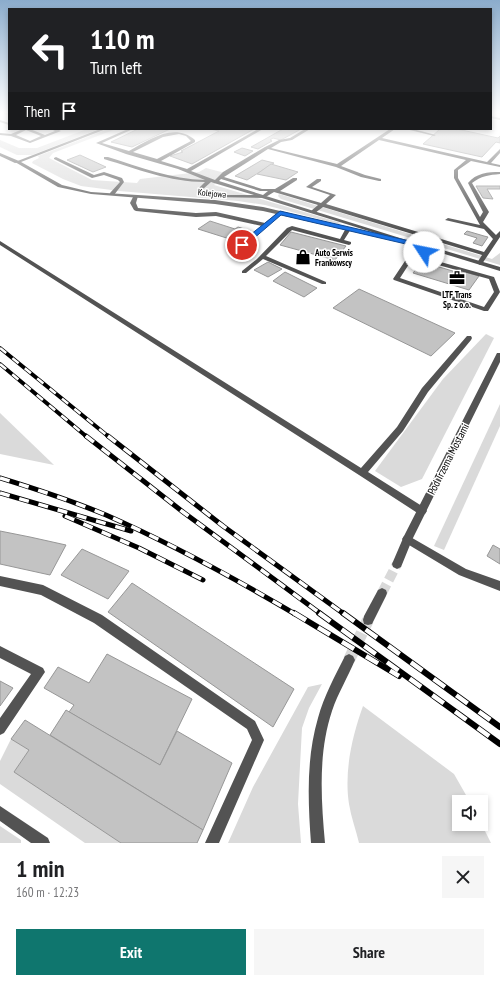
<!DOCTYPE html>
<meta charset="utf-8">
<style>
:root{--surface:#fff;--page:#f6f6f6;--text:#202124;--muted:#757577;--accent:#0f766e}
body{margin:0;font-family:"PT Sans Narrow",sans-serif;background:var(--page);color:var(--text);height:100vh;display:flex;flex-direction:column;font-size:15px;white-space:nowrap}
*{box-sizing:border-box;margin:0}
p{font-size:13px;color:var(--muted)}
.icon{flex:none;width:22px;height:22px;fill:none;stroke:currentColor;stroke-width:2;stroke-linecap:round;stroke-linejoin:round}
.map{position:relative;height:843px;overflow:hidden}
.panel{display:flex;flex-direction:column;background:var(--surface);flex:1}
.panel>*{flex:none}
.banner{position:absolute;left:8px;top:8px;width:484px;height:122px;border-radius:0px;box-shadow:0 2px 6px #0003;background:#202124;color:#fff;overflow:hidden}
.tools{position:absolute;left:452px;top:795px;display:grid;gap:8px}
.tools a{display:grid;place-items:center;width:36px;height:36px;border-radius:0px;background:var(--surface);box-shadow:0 2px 6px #0003;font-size:20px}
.pin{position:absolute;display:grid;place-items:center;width:34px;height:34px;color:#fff;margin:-17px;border:2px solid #fff;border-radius:50%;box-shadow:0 1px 4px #0007}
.me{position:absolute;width:44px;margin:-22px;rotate:304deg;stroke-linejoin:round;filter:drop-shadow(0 0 3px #0008)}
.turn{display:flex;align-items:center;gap:14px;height:84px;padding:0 16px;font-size:18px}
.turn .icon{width:52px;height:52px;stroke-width:2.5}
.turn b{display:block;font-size:28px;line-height:34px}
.then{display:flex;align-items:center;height:38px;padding:0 16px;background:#0003;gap:8px;font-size:15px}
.round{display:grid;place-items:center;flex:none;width:42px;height:42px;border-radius:0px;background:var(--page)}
.head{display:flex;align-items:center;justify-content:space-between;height:68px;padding:0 16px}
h1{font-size:24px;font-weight:700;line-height:30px}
.button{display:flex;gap:8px;margin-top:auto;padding:8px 16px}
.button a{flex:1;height:46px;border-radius:0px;background:var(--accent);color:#fff;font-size:16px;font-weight:700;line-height:46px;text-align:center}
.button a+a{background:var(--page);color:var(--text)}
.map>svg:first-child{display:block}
.green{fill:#dadada}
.building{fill:#c3c3c3;stroke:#979797}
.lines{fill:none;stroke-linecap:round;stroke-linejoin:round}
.tertiary-tunnel-far1{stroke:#d9d9d9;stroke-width:10;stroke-dasharray:10 4.5;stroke-linecap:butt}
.tertiary-tunnel{stroke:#d9d9d9;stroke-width:12;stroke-dasharray:12 6;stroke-linecap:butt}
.service{fill:#535353;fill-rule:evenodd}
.minor{fill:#535353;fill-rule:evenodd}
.tertiary{fill:#535353;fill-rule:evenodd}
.rail-far2-casing{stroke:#000;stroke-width:4}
.rail-far1-casing{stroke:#000;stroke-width:5}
.rail-casing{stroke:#000;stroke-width:6}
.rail-far2{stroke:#fff;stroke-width:2.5;stroke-dasharray:8;stroke-linecap:butt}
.rail-far1{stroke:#fff;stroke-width:3.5;stroke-dasharray:10;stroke-linecap:butt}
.rail{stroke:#fff;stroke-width:4.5;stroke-dasharray:14;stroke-linecap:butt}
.route{fill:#1a73e8;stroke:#114b97}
.labels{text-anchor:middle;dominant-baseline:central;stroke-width:3;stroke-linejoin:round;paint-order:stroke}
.far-street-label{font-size:9px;fill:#000;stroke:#fff}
.far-poi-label{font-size:9px;font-weight:bold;fill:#000;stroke:#fff;text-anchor:start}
.street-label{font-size:11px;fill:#000;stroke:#fff}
</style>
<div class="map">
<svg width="500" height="843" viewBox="0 0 500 843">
<rect width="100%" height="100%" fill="#fff"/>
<g class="green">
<polygon points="87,129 99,129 32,155 17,155 0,147 0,140 19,148 37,148"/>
<polygon points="108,129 116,129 53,153 49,158 92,180 137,183 140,179 199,172 206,168 225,173 214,185 341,223 338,224 265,205 238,201 119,191 81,186 63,179 32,163 33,161 39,158 38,156"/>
<polygon points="279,194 492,259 500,253 500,265 281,199 278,196"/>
<polygon points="486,334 494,338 422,479 401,487 375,471 443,379"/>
<polygon points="500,404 500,426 444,550 434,546"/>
<polygon points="0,413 54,465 0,454"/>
<polygon points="322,684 309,708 302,728 298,804 301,843 228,843 253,787 308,687"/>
<path d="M363,706L454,774L470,802H459V824L481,823L491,843H359C356,830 351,817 349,804C344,771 352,737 363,706Z"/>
<polygon points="11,739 29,750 14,772 121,843 85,843 0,784 0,761"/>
<polygon points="0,826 21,840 21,843 0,843"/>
</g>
<g class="building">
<polygon points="138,129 170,129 132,147 111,142"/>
<polygon points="210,129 254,129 192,164 170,156 183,152 181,151 219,131"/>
<polygon points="283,129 301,129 281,140 273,138 270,140 272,141 258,149 251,147"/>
<polygon points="435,129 457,129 498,138 500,136 500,143 496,142 482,157 423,144 439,130"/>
<polygon points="242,148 253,151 245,156 234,152"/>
<polygon points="80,155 106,167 93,172 67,160"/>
<polygon points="262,160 274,163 247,180 235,176"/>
<polygon points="271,164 298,172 286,180 257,174"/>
<polygon points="476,186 500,186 500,189 487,189 493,199 483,198"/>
<polygon points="210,221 235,229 238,227 251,231 242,237 238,236 233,240 198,229"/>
<polygon points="467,231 484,236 488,237 482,246 473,243 477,238 464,234"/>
<polygon points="291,232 346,246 335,260 280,245"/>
<polygon points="419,261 456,272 458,270 479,276 469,290 413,273 417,268 423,270 425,268 416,265"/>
<polygon points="268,262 282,269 268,277 254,270"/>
<polygon points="285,272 317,288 304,297 273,281"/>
<polygon points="359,289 455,333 431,356 333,308"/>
<polygon points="0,531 30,537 66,545 50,575 0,564"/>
<polygon points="493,545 500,549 500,564 487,556"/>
<polygon points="82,549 129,571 108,599 61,575"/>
<polygon points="132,583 294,689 273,727 108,612"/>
<polygon points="107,654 192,699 160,765 69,712 74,705 44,688 58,667 89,683"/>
<polygon points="0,681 13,688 0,706"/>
<polygon points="66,710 160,765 177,731 232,763 203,830 50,735"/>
<polygon points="25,720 203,830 197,843 121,843 14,772 29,750 11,739"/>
</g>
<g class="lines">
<polyline class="tertiary-tunnel-far1" points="382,593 397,564"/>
<polyline class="tertiary-tunnel" points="349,660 368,620"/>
<g class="service">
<polygon points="2,112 9,113 9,115 3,113"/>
<polygon points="494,112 500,112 500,114 495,113"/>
<polygon points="491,116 500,118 500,120 491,118"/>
<polygon points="0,120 9,123 9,125 0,122"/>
<path d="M23,129H30L45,135L55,131L51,129H57L61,131L30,143L11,136L0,135V133L11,134ZM26,130L41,136L30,141L16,135Z"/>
<path d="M128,129H133L102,143L129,151C149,140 174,122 195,140V142L161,161L187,169L258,129H263L191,171L215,180L223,172L265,147L279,140L290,138L305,129H310L292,140L281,142L271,148L337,164L390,129H395L382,138L487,162L500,149V153L491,163L500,165V167L471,161L458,170V178L480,217L483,212L468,183C476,173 488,172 500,172V174C489,175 481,176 472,183L489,212L483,222L496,235L500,231V237L482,264L480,265L477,263L482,255L323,207L315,213H311V211L318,205L274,192L264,198L211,197L198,194L197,190L205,182C170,182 137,169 104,159V157H108C140,167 171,179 205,180L178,169L126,154L96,143ZM179,134L186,136L191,141L157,159L133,152L163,137ZM379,140L466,160L454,170V178L480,225L448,218L445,220L484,229L493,239L484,252L326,204L336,195L312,187L321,181V179H317L306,187L330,195L321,203L280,191L297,180V178H293L275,189H262L224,177L268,149L336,167L361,177L379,181H381V179L365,175L341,166ZM221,179L260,191H268L263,195L219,181ZM211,182L214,183L254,195H211L202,192V190Z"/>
<polygon points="406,129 413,129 436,135 434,136"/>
<polygon points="56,157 94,175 104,172 122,178 124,182 114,195 110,195 110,193 120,182 118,180 104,175 92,178 54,159 54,158"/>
<polygon points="134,195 138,196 136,203 138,208 196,213 216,212 265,223 278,212 283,213 242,247 240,246 240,244 262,226 216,216 196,217 136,211 134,210 130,203"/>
<polygon points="292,226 340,239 346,228 351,229 344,240 351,242 351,244 349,245 292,230 266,256 326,282 326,284 322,284 263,259 246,273 242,273 242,271 257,259 287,228"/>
<polygon points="0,241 361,468 397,427 422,388 467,336 471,336 472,338 471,340 428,392 403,431 368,472 425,508 427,511 425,514 422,515 419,514 359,475 0,245"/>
<path d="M425,246L430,247L423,257L494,277L500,292L488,311H484L394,280L393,279L407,258L418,256ZM420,260L489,279L494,292L484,307L400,278L411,261Z"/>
<polygon points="407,535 466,569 500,581 500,591 459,575 404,542 402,539 404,536"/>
<polygon points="0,576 43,585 102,615 255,721 264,740 219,843 205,843 252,740 247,729 94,623 41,595 0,586"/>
<polygon points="0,646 43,668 45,672 4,733 0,735 0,718 31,674 0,658"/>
</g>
<g class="minor">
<polygon points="0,153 19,161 19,162 15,163 0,156"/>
<polygon points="262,196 266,196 419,244 414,245 262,198"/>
</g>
<g class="tertiary">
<polygon points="100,129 106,129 21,162 62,185 91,192 215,200 263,207 429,246 500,267 500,271 425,248 263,211 215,204 91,194 58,187 15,162"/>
<polygon points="497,353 500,353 500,362 412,540 401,567 397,569 393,567 392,564 404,536"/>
<polygon points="382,588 386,590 387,593 386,596 372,624 368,625 364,624 363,620 364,616 378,590"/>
<path d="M349,654L353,656L355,660C348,677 338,693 332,711C318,753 321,799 325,843H311C308,801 306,759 318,718C324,696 335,676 345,656Z"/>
<polygon points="0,806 48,838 50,843 31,843 0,821"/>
</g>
<defs>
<g id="rail-far2">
<polyline points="0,348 109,437"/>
<polyline points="0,364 87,437"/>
</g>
<g id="rail-far1">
<polyline points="86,436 183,512 321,614"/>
<polyline points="108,436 223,526 344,614"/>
<path d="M0,478C36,489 72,501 106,515C172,544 234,578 295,614"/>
<polyline points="0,493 131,531"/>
<polyline points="65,516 139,548 203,580"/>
</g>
<g id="rail">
<polyline points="294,613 399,676"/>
<polyline points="319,613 500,744"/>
<polyline points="343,613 500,727"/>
</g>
</defs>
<use href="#rail-far2" class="rail-far2-casing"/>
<use href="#rail-far1" class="rail-far1-casing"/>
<use href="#rail" class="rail-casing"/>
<use href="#rail-far2" class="rail-far2"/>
<use href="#rail-far1" class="rail-far1"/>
<use href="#rail" class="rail"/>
</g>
<linearGradient id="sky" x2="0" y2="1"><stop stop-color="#8baccc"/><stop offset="0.49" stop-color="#fff"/><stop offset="1" stop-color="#fff" stop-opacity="0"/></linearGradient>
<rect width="500" height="230" fill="url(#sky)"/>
<polygon class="route" points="280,211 427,245 430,247 426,253 424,253 421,252 423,248 281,215 245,246 240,246 240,243"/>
<defs>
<symbol id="shop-bare" viewBox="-9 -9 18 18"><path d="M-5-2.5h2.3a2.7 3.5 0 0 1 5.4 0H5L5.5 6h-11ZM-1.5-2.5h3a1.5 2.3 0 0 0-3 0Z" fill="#000" stroke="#fff" stroke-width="2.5" paint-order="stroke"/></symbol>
<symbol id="office-bare" viewBox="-9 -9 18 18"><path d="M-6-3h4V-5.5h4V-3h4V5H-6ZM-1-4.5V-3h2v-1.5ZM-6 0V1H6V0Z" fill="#000" stroke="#fff" stroke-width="2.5" paint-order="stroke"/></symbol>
</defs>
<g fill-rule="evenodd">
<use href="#shop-bare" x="292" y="246" width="22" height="22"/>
<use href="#office-bare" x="446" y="267" width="22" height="22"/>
</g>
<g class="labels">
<g class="far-street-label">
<text transform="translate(212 193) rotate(6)">Kolejowa</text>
</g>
<g class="far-poi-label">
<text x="315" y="252">Auto Serwis<tspan x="315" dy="10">Frankowscy</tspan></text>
<text x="457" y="294" text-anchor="middle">LTF Trans<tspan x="457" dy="10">Sp. z o.o.</tspan></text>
</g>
<g class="street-label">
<text transform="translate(448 459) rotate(-63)">Pod Trzema Mostami</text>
</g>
</g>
</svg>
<div class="tools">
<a><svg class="icon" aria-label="sound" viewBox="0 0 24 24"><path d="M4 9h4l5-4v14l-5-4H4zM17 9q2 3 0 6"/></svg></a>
</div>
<div class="pin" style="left:242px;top:245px;background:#d93025"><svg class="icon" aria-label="arrive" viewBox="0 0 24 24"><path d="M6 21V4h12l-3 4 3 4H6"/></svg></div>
<svg class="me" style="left:424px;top:252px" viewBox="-20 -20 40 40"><circle r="19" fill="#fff"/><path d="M0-13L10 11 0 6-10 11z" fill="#1a73e8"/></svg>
<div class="banner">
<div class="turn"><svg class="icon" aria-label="left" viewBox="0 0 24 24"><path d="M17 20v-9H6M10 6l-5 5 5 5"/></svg><div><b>110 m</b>Turn left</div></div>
<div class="then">Then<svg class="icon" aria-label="arrive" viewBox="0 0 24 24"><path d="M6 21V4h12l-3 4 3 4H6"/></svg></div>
</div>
</div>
<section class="panel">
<div class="head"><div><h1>1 min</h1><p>160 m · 12:23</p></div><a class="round"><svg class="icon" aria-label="close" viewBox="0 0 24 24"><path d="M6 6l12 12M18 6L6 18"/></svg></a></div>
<div class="button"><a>Exit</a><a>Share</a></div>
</section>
